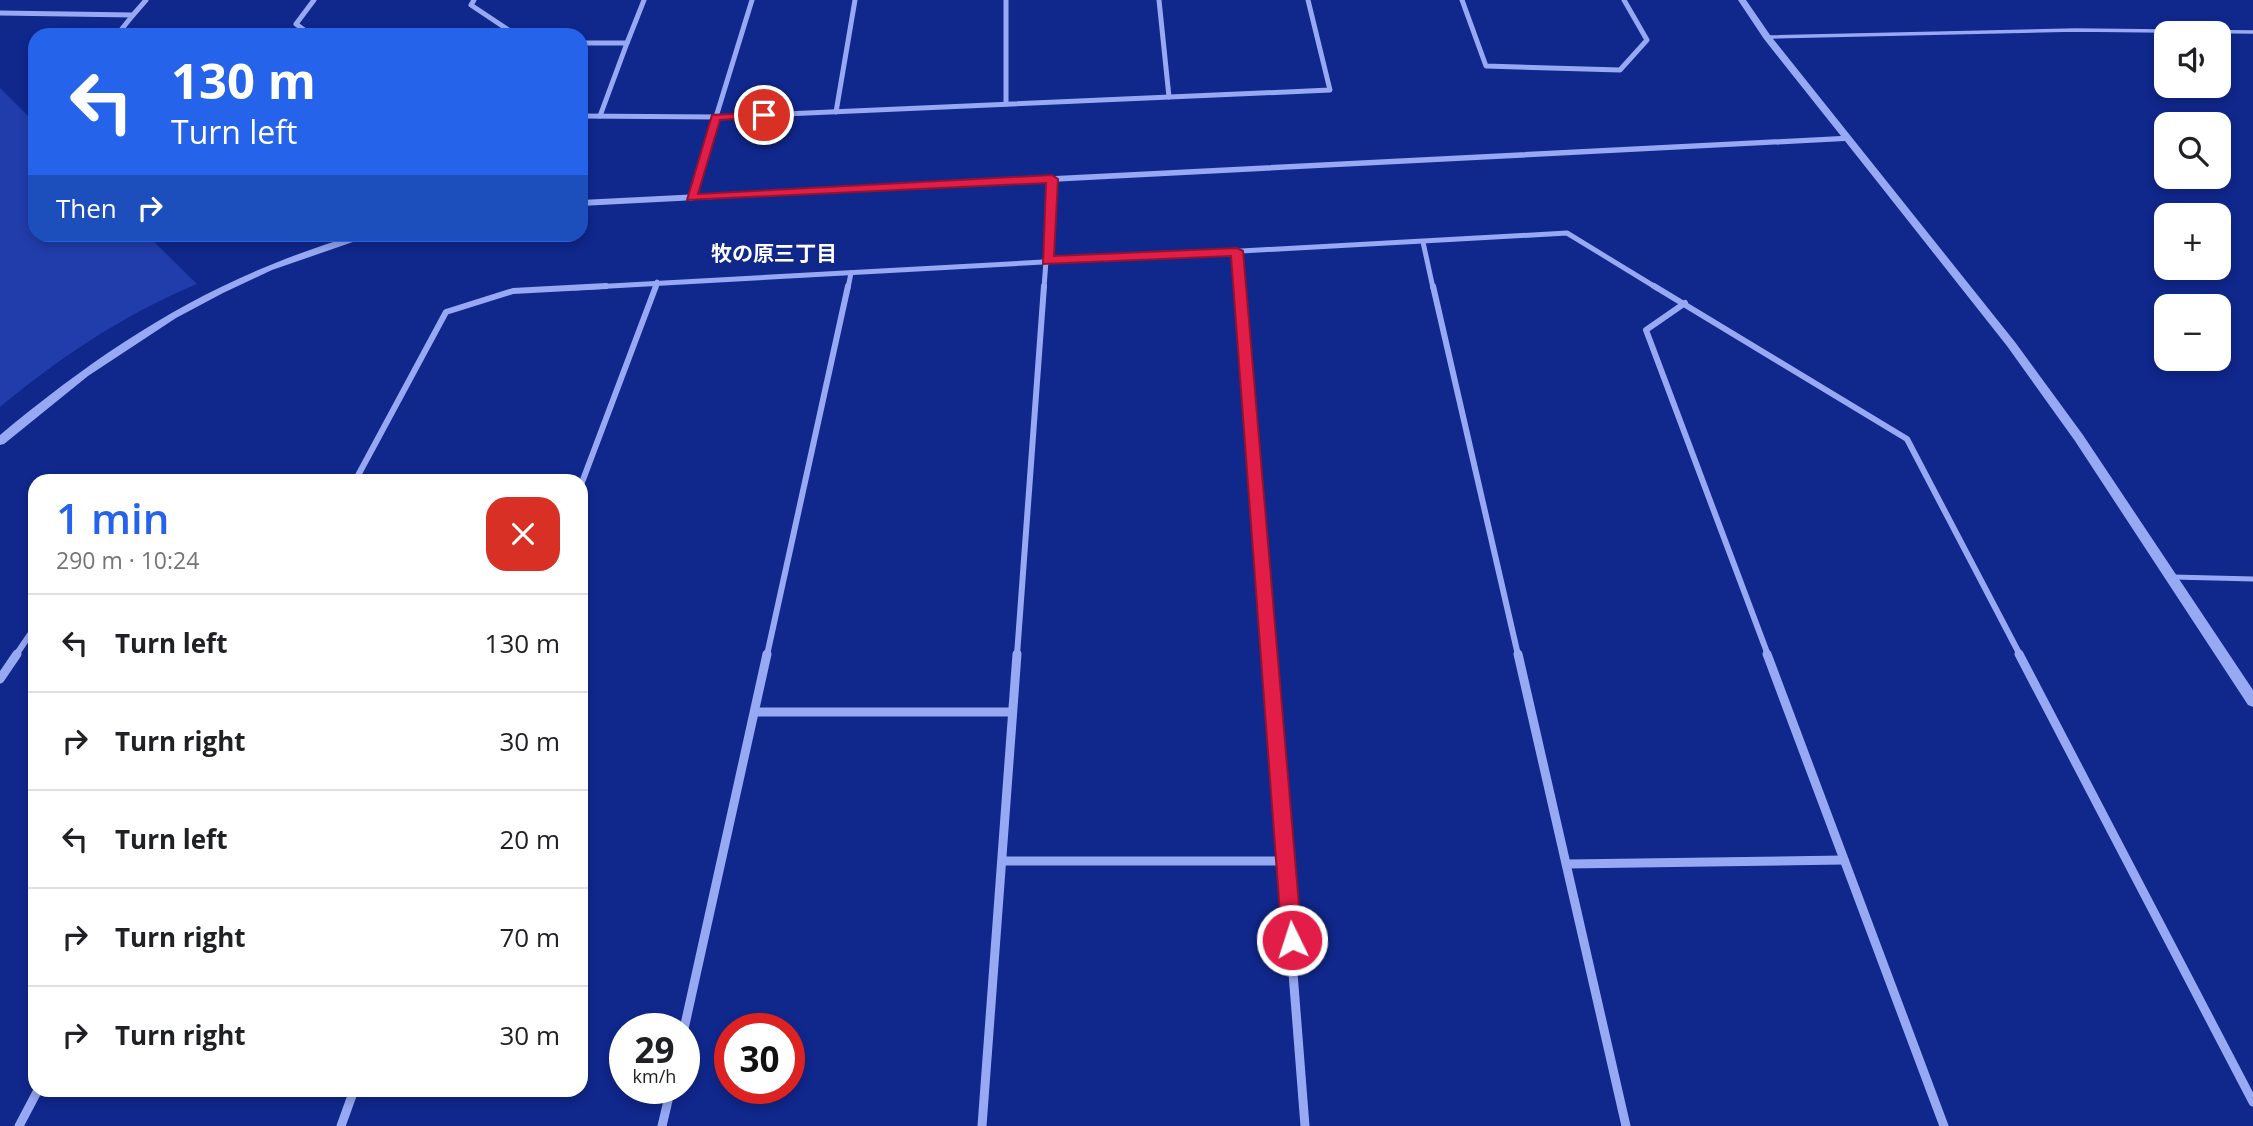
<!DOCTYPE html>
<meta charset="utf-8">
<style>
:root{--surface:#fff;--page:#f2f2f2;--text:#202124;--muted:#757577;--line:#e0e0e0;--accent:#2563eb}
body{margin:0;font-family:"Open Sans","Noto Sans JP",sans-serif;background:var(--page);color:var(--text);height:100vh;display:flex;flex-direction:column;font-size:26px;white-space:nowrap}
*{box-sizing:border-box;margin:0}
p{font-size:23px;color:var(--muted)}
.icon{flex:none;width:38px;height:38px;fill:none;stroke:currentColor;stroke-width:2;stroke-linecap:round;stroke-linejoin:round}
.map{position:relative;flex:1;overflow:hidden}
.details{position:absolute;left:28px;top:474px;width:560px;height:623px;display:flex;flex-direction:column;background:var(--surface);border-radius:21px;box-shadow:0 4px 10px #0003}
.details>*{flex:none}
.banner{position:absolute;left:28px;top:28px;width:560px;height:214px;border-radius:21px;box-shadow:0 4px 10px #0003;background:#2563eb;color:#fff;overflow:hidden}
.buttons{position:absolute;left:2154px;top:21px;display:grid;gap:14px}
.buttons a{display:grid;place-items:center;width:77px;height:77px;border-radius:14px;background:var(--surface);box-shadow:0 4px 10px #0003;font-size:35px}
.speed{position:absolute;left:609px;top:1013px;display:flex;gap:14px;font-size:35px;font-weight:700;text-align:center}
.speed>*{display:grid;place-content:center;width:91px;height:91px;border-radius:50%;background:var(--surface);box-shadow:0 4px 10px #0003;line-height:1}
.speed small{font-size:18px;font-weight:400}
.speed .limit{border:10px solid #d22;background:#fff;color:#111}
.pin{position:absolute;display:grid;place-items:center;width:60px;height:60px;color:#fff;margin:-30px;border:4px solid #fff;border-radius:50%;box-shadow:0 2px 7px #0007}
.me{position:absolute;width:77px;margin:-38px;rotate:356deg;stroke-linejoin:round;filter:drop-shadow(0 0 5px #0008)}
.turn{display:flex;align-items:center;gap:24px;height:147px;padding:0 28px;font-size:32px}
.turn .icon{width:91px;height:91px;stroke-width:2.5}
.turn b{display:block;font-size:49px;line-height:60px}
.then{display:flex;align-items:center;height:66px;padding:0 28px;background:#0003;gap:14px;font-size:26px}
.round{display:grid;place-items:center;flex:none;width:74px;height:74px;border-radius:21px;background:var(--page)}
.summary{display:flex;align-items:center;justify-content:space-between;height:119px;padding:0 28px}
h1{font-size:42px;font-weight:600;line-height:52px;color:var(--accent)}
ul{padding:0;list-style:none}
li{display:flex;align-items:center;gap:21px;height:98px;padding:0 28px;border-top:2px solid var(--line)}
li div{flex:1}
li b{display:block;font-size:26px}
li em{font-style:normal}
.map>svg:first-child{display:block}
.green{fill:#213dac}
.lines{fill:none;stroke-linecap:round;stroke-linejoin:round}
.service-far1{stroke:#96a9f2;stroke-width:3.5}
.service{stroke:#96a9f2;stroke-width:5}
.minor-far2{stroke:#96a9f2;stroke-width:5}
.minor-far1{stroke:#96a9f2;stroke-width:6}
.minor{stroke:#96a9f2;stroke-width:9}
.tertiary{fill:#96a9f2;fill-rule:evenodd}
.route{fill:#e11d48;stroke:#92132f;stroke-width:2}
.labels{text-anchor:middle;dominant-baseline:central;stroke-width:5;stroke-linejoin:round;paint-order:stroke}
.neighbourhood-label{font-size:21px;font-weight:bold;fill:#fff;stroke:#10278c}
</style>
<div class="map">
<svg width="2253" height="1126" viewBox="0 0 2253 1126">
<rect width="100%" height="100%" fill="#10278c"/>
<path class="green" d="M0,88L35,123V234L147,235L197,284C125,314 60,357 0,407Z"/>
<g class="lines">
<polyline class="service-far1" points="1767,37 2075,30 2253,32"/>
<polyline class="service" points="2173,577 2253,579"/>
<g class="minor-far2">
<polyline points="474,0 471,5 516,35"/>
<polyline points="1006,0 1006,104"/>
<polyline points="1159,0 1169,97"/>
<polyline points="1462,0 1486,66 1620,70 1647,40 1624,0"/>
<polyline points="0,13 133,15 117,35"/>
<polyline points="133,15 146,0"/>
<polyline points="311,35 296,24 314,0"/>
<polyline points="581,43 627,43 644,0"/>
<polyline points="836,112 855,0"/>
<polyline points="581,116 716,117 1330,90 1308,0"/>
<polyline points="600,116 627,43"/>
<polyline points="691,198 752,0"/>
<polyline points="1423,242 1433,288"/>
<polyline points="1237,252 1240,288"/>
<polyline points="574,288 1567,233 1657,288"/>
<polyline points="655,288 657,282"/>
<polyline points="848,288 851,273"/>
<polyline points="1044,288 1052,179"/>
</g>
<g class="minor-far1">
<polyline points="1240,286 1268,655"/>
<polyline points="1433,286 1518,655"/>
<polyline points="1654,286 1907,439 2020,655"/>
<polyline points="1685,303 1646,330 1768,655"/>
<polyline points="355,481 446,312 513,291 606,286"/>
<polyline points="581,485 656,286"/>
<polyline points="16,655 35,627"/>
<polyline points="767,655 848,286"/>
<polyline points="1017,655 1044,286"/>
</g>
<g class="minor">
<polyline points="1268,654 1305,1126"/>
<polyline points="1518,654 1626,1126"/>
<polyline points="1767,654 1944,1126"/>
<polyline points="2019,654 2253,1102"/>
<polyline points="0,679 17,654"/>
<polyline points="755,712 1011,712"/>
<polyline points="1003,861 1286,861"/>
<polyline points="1568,864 1844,860"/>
<polyline points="684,1029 767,654"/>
<polyline points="19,1126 38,1090"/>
<polyline points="341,1126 354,1090"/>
<polyline points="662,1126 671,1088"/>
<polyline points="982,1126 1017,654"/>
</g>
<g class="tertiary">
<polygon points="1738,0 1746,0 1770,35 2015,342 2083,435 2253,690 2253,707 2248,705 2075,441 2007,346 1845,141 581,206 581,200 1841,136 1764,39"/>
<path d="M359,234H376L272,270L223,293L176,318L88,376L4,444L0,445V435C113,341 216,276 359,234Z"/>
</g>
</g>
<polygon class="route" points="764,112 768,113 768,117 720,120 698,194 1052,175 1058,179 1054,256 1237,248 1243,251 1302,940 1299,947 1292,950 1285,947 1282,940 1231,256 1043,264 1046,183 687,200 712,115"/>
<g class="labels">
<g class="neighbourhood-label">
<text x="774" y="253">牧の原三丁目</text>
</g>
</g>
</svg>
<div class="buttons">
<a><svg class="icon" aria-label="sound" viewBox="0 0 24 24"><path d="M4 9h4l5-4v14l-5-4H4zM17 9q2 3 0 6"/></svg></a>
<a><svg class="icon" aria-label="search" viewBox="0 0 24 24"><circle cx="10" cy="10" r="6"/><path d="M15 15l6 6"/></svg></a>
<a>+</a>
<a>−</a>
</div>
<div class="speed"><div>29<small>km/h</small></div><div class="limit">30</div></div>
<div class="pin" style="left:764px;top:115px;background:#d93025"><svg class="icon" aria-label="arrive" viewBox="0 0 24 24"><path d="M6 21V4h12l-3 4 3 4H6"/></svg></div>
<svg class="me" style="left:1292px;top:940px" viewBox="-20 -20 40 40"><circle r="17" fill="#e11d48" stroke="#fff" stroke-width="3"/><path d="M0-11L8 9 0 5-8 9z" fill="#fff"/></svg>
<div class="banner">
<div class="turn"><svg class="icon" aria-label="left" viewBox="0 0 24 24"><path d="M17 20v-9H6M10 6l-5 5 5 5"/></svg><div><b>130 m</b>Turn left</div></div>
<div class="then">Then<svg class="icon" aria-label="right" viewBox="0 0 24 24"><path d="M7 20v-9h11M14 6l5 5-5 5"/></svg></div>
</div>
<section class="details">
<div class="summary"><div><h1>1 min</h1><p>290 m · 10:24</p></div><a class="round" style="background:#d93025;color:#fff"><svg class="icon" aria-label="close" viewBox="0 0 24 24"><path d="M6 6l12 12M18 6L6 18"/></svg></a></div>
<ul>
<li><svg class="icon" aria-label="left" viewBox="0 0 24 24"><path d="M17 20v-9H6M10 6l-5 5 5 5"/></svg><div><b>Turn left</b></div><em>130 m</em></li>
<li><svg class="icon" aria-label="right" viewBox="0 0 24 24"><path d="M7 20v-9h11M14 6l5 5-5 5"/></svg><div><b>Turn right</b></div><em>30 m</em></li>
<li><svg class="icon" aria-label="left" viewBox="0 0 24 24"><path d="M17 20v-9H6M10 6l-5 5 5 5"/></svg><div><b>Turn left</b></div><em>20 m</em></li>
<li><svg class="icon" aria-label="right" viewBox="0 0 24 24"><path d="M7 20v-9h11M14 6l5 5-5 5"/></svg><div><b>Turn right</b></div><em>70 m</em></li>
<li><svg class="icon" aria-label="right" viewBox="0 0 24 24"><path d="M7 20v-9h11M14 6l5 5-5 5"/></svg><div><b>Turn right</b></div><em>30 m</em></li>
</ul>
</section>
</div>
